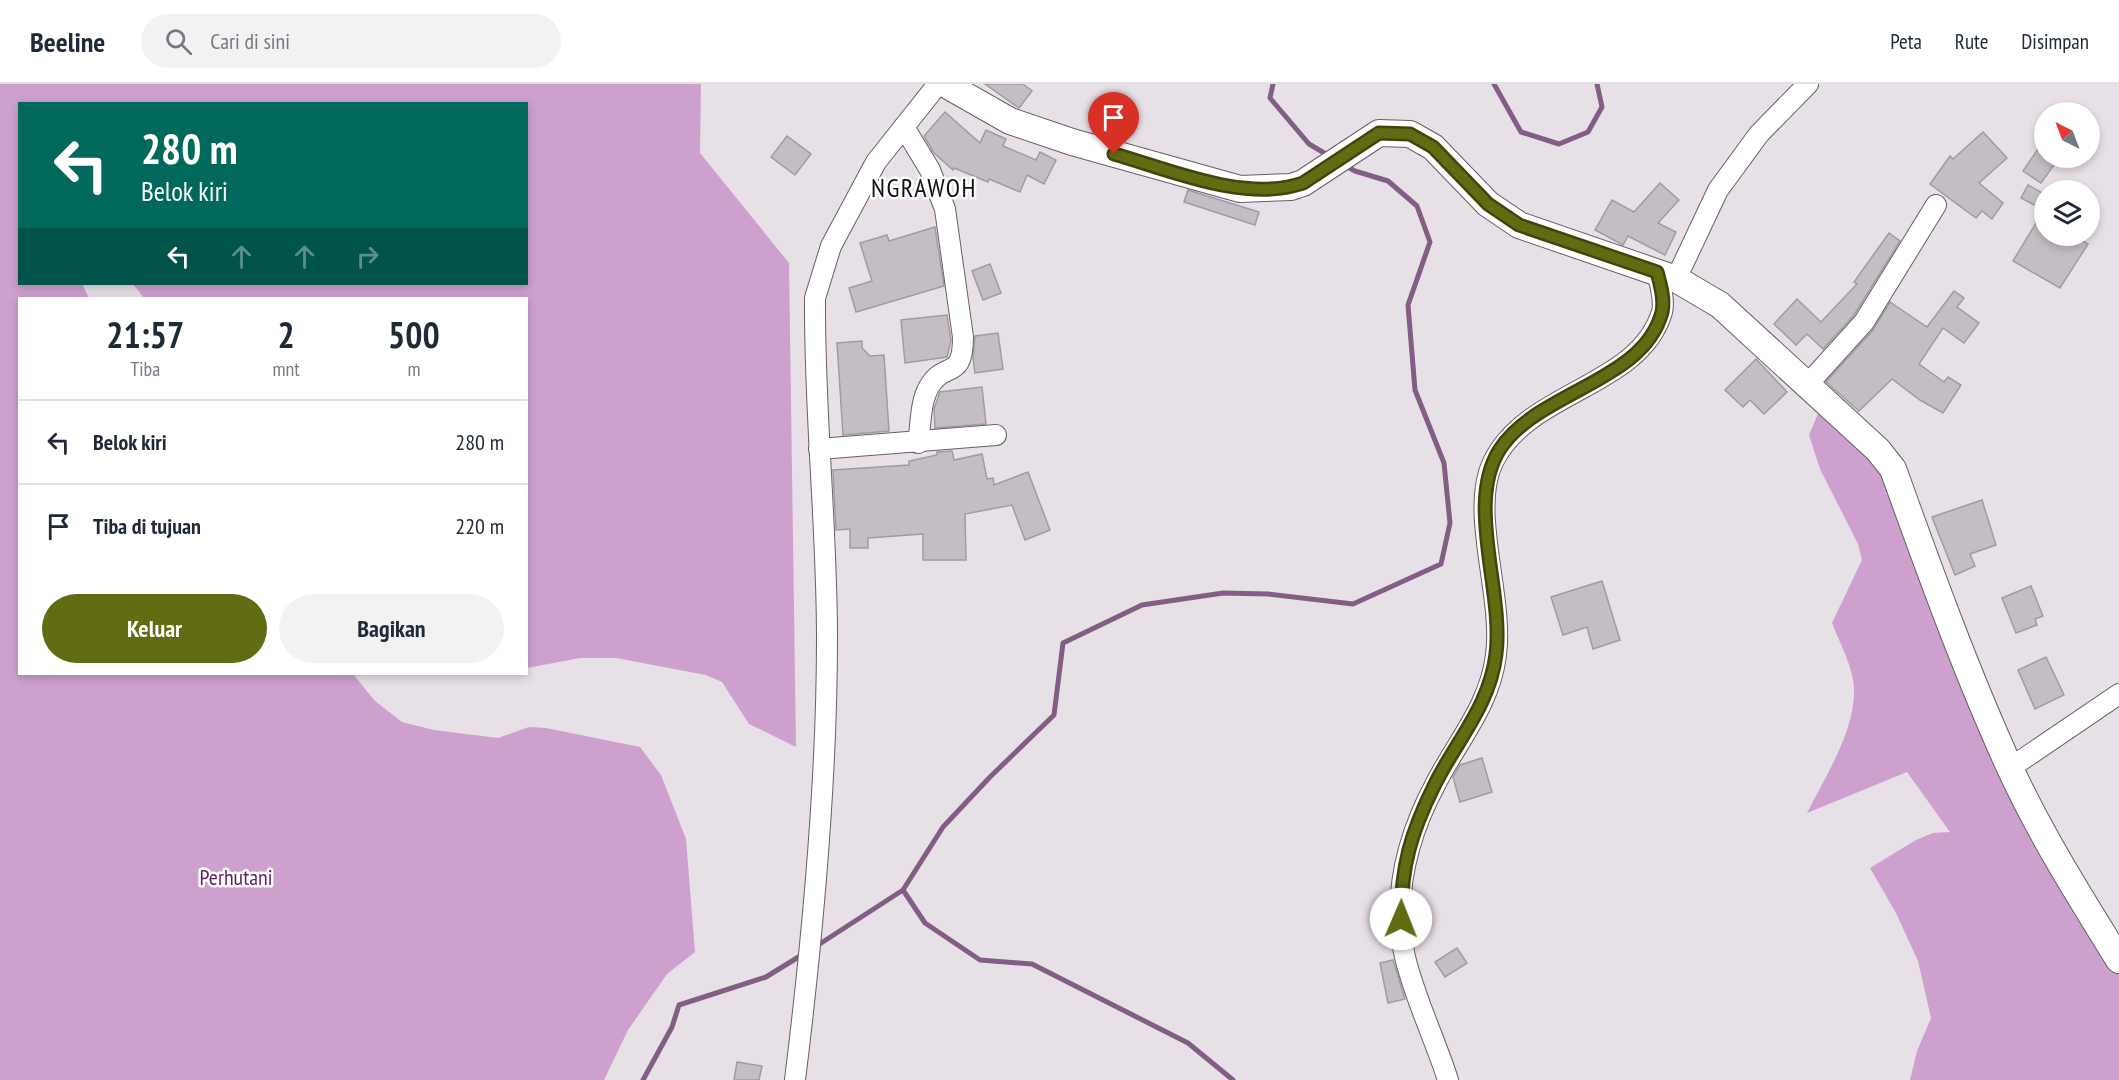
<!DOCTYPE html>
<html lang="id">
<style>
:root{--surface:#fff;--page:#f2f2f3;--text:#1f2937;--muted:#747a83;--line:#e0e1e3;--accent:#616b11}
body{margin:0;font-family:"PT Sans Narrow",sans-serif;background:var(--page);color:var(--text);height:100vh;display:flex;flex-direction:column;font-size:22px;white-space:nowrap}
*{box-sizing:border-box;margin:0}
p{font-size:20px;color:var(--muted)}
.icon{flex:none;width:33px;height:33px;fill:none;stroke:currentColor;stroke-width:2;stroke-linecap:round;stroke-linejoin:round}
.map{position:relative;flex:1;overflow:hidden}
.details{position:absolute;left:18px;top:213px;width:510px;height:378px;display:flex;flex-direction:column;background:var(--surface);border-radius:0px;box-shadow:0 3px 9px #0003}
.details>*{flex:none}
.hud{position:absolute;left:18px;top:18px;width:510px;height:183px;border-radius:0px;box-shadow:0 3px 9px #0003;background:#00695c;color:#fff;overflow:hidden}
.needle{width:39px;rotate:318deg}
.buttons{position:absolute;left:2034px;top:18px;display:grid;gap:12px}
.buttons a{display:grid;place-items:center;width:66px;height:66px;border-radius:50%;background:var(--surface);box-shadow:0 3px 9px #0003;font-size:30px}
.pin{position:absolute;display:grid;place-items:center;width:51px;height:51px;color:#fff;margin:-62px -26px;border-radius:50% 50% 50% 0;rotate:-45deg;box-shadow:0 0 6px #0007}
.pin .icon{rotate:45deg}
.me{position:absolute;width:66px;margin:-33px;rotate:1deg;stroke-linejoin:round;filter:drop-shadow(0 0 4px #0008)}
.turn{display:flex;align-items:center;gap:21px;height:126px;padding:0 24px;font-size:27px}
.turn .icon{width:78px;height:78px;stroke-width:2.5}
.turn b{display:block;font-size:42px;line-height:51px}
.lanes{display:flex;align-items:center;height:57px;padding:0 24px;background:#0003;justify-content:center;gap:30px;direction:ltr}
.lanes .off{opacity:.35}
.eta{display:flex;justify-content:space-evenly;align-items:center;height:102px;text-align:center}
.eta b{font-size:36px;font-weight:700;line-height:42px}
.button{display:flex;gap:12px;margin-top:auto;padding:12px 24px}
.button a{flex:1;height:69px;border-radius:36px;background:var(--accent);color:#fff;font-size:24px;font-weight:700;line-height:69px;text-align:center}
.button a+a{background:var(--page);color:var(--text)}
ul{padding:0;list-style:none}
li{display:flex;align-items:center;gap:18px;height:84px;padding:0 24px;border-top:2px solid var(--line)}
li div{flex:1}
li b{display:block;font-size:22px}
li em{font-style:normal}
header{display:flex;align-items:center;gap:36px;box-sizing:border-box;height:84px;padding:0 30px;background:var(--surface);border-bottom:2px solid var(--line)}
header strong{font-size:28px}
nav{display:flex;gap:33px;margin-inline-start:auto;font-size:21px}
.search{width:420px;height:54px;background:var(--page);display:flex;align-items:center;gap:15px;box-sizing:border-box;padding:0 21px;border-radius:33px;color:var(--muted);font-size:22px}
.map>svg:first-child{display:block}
.green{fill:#cea0ce}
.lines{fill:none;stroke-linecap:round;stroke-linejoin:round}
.stream{stroke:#835e84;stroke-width:5}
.building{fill:#c4bec4;stroke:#a19ba1;stroke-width:1.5}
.minor-casing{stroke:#666066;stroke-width:22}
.tertiary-casing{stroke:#666066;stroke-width:28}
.minor{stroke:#fff;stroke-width:20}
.tertiary{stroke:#fff;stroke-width:26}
.route-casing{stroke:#3f460b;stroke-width:15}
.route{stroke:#616b11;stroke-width:10}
.labels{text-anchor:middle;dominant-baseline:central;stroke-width:5;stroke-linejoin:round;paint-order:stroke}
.park-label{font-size:22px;fill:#5f1f62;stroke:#fff}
.quarter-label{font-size:26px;letter-spacing:1.5px;fill:#131113;stroke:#fff}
</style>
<header>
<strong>Beeline</strong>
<div class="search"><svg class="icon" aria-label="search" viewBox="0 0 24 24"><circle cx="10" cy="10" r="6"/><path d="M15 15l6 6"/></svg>Cari di sini</div>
<nav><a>Peta</a><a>Rute</a><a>Disimpan</a></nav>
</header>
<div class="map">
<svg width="2119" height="996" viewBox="0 0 2119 996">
<rect width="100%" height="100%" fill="#e7e0e7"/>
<g class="green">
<polygon points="0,0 701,0 700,69 789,179 796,663 749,640 722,598 706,591 616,574 580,574 527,584 526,214 144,214 133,200 526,200 526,20 20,20 20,200 82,200 89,214 20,214 20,590 353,590 375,617 402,638 434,646 498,654 529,643 546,644 640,663 661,691 686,755 695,868 667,890 628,946 604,996 0,996"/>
<path d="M1820,325L1886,389L2055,788L2119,891V996H1910L1917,967L1931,934L1918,877L1896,829L1870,784L1916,756L1933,749L1950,748L1907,688L1807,729C1825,693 1853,651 1854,609C1855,586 1840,560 1832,539L1862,476L1858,460L1820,385L1809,351Z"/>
</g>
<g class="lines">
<g class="stream">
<polyline points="1273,0 1270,14 1309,60 1331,73"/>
<polyline points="1494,0 1521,48 1559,60 1588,48 1602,23 1597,0"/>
<polyline points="903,806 925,839 980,876 1032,880 1188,959 1233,996"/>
<polyline points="815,863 903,806 943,743 990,693 1054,631 1063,559 1142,521 1223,509 1268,510 1353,520 1441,480 1450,439 1444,379 1415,306 1408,221 1430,158 1417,122 1388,97 1355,87 1344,81"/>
<polyline points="643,996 672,943 679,921 766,893 805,869"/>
</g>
</g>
<g class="building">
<polygon points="985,0 1023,0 1032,7 1019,24"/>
<polygon points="945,28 980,59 986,46 1006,55 1003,62 1036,76 1040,68 1056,76 1044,100 1027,91 1020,108 989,95 988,98 954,84 953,86 934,69 924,52"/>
<polygon points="1983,48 2007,74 1979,99 2003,119 1992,135 1982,127 1976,134 1930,100 1950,72 1953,75"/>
<polygon points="787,52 811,70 795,91 771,73"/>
<polygon points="2044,56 2044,74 2059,74 2041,99 2023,87"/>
<polygon points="1660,99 1679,116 1658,139 1676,148 1665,171 1628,152 1623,161 1595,146 1612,116 1634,128"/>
<polygon points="2028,101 2044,110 2044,152 2074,152 2088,160 2060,204 2013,177 2044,126 2021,114"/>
<polygon points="1188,106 1259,128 1255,141 1184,118"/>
<polygon points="935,143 944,202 856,228 849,204 872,197 860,159 887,151 889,157"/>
<polygon points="1889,149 1900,157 1854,231 1823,265 1807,250 1796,261 1774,240 1797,215 1821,238 1857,200 1854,198"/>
<polygon points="990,180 1001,209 983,216 972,187"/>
<polygon points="1954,207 1964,214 1957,223 1979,239 1964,259 1943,244 1919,280 1944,298 1948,293 1961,301 1943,329 1920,316 1892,295 1859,327 1826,298 1873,246 1890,218 1927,243"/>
<polygon points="947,231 951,256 947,273 905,279 901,236"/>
<polygon points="998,249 1003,285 975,289 973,274 975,252"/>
<polygon points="862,257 862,264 870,272 884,271 889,347 843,351 837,259"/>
<polygon points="1756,275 1787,308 1764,330 1750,316 1743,323 1725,306"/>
<polygon points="982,303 986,340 935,344 934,325 940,308"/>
<polygon points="952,367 954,376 982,370 987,395 993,394 994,401 1028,388 1050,446 1025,456 1012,421 965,430 966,476 923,476 923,450 868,454 868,464 850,464 850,445 836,446 833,386 909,381 909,377 937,371 937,368"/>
<polygon points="1982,416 1996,461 1970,470 1975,482 1955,491 1932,433"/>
<polygon points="1602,497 1620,556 1593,565 1587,543 1563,551 1551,513"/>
<polygon points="2031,502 2043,532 2035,535 2037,541 2016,549 2002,514"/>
<polygon points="2046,573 2064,611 2035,625 2018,586"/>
<polygon points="1482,674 1492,708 1460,718 1453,693 1460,681"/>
<polygon points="1457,864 1467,879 1445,893 1435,878"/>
<polygon points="1393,876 1405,915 1388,919 1380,879"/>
<polygon points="737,978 762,982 759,996 734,996"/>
</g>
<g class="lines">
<defs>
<g id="minor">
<path d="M904,43L930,86L945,125L963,253C963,298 944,276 929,303C920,318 921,341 918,359"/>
<polyline points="1676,195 1718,106 1759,50 1808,0"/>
<polyline points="1807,301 1864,238 1936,121"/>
<polyline points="819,365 996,351"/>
<polyline points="2010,684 2119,610"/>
<path d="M795,996C813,850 827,701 827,554C827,440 814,327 815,214L831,162L876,78L938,0"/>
<path d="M1448,996C1435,955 1415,915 1405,873C1392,813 1407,753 1436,699C1458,656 1490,621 1496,571C1504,513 1469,427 1493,378C1528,306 1639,304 1662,228C1665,216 1660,200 1657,188"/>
</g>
<path id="tertiary" d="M945,0L1010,37L1072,58L1240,105L1291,103L1303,99L1379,49L1410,50L1433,63L1488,120L1519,141L1676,195L1720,221L1878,366L1893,385C1929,485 1965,585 2009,682C2040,750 2080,813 2119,876"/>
</defs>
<use href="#minor" class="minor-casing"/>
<use href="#tertiary" class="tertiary-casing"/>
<use href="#minor" class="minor"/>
<use href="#tertiary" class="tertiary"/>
</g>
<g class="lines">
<defs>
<path id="route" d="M1114,70C1171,86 1245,119 1303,99L1379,49L1410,50L1433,63L1488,120L1519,141L1657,188C1660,199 1665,215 1662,228C1644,298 1538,307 1500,365C1465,419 1504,507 1496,570C1490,621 1457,656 1435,700C1411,748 1401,782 1401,835"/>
</defs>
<use href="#route" class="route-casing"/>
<use href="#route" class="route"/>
</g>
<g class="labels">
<g class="park-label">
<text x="236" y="793">Perhutani</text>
</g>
<g class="quarter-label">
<text x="924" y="103">NGRAWOH</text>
</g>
</g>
</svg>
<div class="buttons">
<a><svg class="needle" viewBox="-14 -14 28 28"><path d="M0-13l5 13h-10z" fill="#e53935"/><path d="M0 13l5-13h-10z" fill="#747a83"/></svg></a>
<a><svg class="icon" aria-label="layers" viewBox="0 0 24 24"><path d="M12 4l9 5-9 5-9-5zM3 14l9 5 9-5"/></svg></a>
</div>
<div class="pin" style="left:1114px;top:70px;background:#d93025"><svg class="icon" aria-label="arrive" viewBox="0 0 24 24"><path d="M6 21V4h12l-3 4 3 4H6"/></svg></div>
<svg class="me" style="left:1401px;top:835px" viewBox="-20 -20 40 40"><circle r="19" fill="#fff"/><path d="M0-13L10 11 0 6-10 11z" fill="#616b11"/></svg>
<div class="hud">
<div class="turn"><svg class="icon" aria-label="left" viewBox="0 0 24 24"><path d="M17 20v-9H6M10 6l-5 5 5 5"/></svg><div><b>280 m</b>Belok kiri</div></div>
<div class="lanes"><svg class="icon" aria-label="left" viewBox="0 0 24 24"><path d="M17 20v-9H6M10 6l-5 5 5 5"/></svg><svg class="icon off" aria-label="ahead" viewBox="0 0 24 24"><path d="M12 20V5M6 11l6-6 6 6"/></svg><svg class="icon off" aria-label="ahead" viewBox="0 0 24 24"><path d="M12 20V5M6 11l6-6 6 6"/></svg><svg class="icon off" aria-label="right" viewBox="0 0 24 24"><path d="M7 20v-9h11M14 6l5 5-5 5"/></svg></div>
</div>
<section class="details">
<div class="eta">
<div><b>21:57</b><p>Tiba</p></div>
<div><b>2</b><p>mnt</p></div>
<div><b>500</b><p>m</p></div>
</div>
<ul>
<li><svg class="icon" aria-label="left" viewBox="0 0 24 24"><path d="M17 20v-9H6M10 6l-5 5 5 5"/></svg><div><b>Belok kiri</b></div><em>280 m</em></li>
<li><svg class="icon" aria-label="arrive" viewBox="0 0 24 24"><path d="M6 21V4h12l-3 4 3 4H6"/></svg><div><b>Tiba di tujuan</b></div><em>220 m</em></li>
</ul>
<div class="button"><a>Keluar</a><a>Bagikan</a></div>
</section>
</div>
